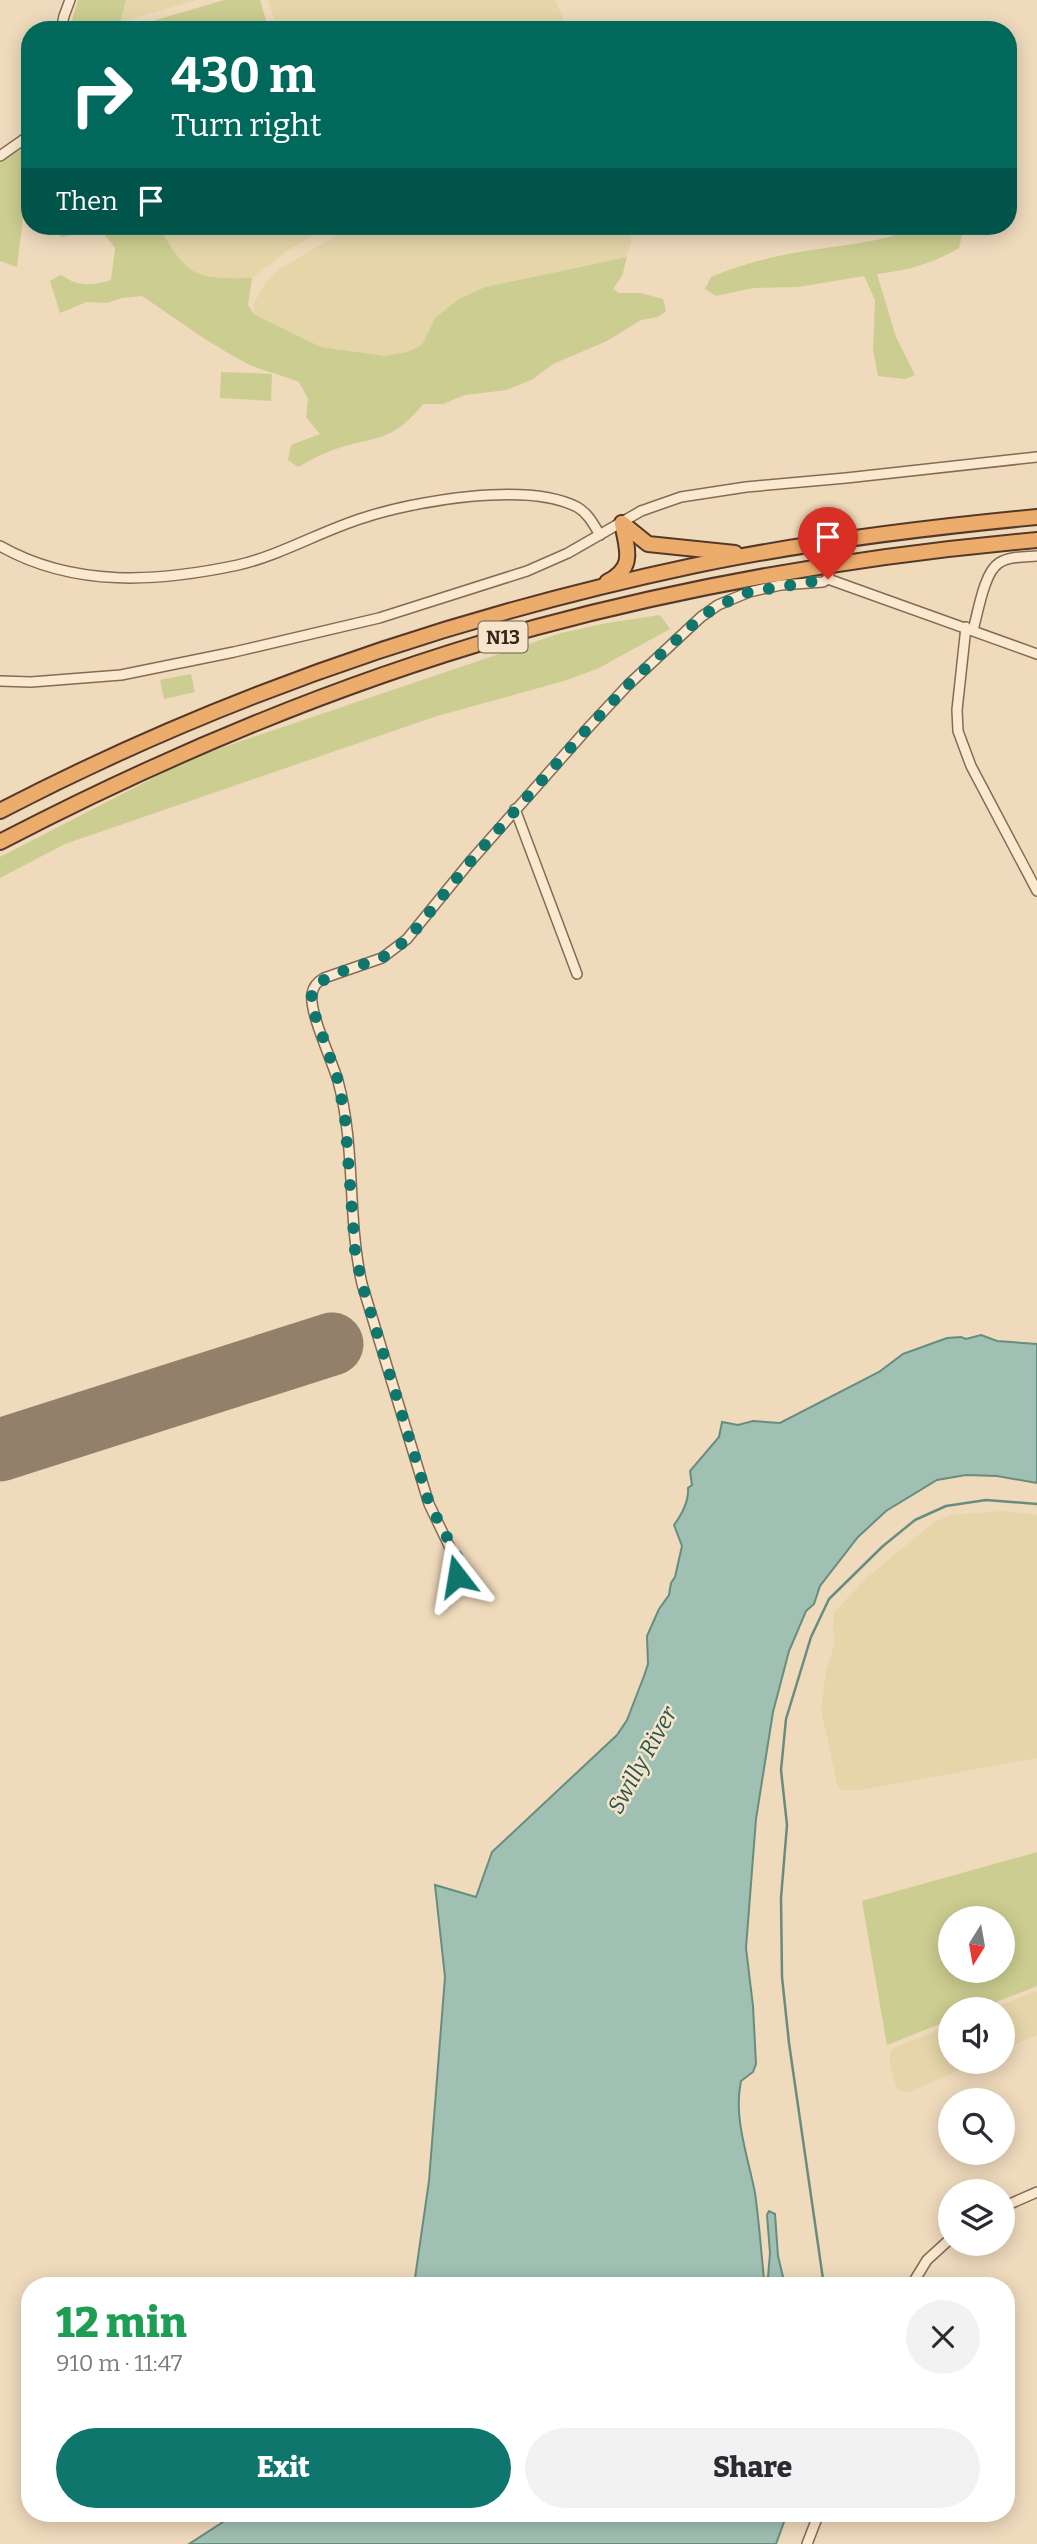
<!DOCTYPE html>
<meta charset="utf-8">
<style>
:root{--surface:#fff;--page:#f2f2f3;--text:#2b2b33;--muted:#7c7c81;--accent:#0f766e}
body{margin:0;font-family:Bitter,serif;background:var(--page);color:var(--text);height:100vh;display:flex;flex-direction:column;font-size:26px;white-space:nowrap}
*{box-sizing:border-box;margin:0}
p{font-size:23px;color:var(--muted)}
.icon{flex:none;width:38px;height:38px;fill:none;stroke:currentColor;stroke-width:2;stroke-linecap:round;stroke-linejoin:round}
.map{position:relative;flex:1;overflow:hidden}
.sheet{position:absolute;left:21px;top:2277px;width:994px;height:245px;display:flex;flex-direction:column;background:var(--surface);border-radius:28px;box-shadow:0 4px 18px #0003}
.sheet>*{flex:none}
.hud{position:absolute;left:21px;top:21px;width:996px;height:214px;border-radius:28px;box-shadow:0 4px 18px #0003;background:#00695c;color:#fff;overflow:hidden}
.needle{width:46px;rotate:191deg}
.buttons{position:absolute;left:938px;top:1906px;display:grid;gap:14px}
.buttons a{display:grid;place-items:center;width:77px;height:77px;border-radius:50%;background:var(--surface);box-shadow:0 4px 18px #0003;font-size:35px}
.pin{position:absolute;display:grid;place-items:center;width:60px;height:60px;color:#fff;margin:-72px -30px;border-radius:50% 50% 50% 0;rotate:-45deg;box-shadow:0 0 7px #0007}
.pin .icon{rotate:45deg}
.me{position:absolute;width:77px;margin:-38px;rotate:346deg;stroke-linejoin:round;filter:drop-shadow(0 0 5px #0008)}
.turn{display:flex;align-items:center;gap:24px;height:147px;padding:0 35px;font-size:32px}
.turn .icon{width:91px;height:91px;stroke-width:2.5}
.turn b{display:block;font-size:49px;line-height:60px}
.then{display:flex;align-items:center;height:66px;padding:0 35px;background:#0003;gap:14px;font-size:26px}
.round{display:grid;place-items:center;flex:none;width:74px;height:74px;border-radius:37px;background:var(--page)}
.overview{display:flex;align-items:center;justify-content:space-between;height:119px;padding:0 35px}
h1{font-size:42px;font-weight:800;line-height:52px;color:#1e9e55}
.cta{display:flex;gap:14px;margin-top:auto;padding:14px 35px}
.cta a{flex:1;height:80px;border-radius:42px;background:var(--accent);color:#fff;font-size:28px;font-weight:800;line-height:80px;text-align:center}
.cta a+a{background:var(--page);color:var(--text)}
.map>svg:first-child{display:block}
.farmland{fill:#e5d5a9}
.green{fill:#cccd90;fill-rule:evenodd}
.water{fill:#a0c0b3;stroke:#678d80;stroke-width:2}
.lines{fill:none;stroke-linecap:round;stroke-linejoin:round}
.stream{stroke:#678d80;stroke-width:2.5}
.runway{stroke:#92806b;stroke-width:63}
.minor-casing{stroke:#876a55;stroke-width:12}
.trunk-casing{stroke:#54392a;stroke-width:18}
.minor{stroke:#fae8cf;stroke-width:9}
.trunk{stroke:#ecac6c;stroke-width:14}
.route{stroke:#0f766e;stroke-width:12;stroke-dasharray:0 21.6}
.labels{text-anchor:middle;dominant-baseline:central;stroke-width:5;stroke-linejoin:round;paint-order:stroke}
.shield{fill:#f6e5cb;stroke:#6f5f4f;stroke-width:2}
.shield-label{font-size:19px;font-weight:bold;fill:#35251a}
.water-label{font-size:23px;font-style:italic;fill:#29564e;stroke:#f6e5cb}
</style>
<div class="map">
<svg width="1037" height="2544" viewBox="0 0 1037 2544">
<rect width="100%" height="100%" fill="#efdabc"/>
<g class="farmland">
<polygon points="126,0 197,0 120,22"/>
<polygon points="268,0 555,0 566,26 561,30 278,30"/>
<polygon points="158,226 330,226 288,250 252,278 210,279 196,273 184,264 171,249"/>
<polygon points="353,226 631,226 631,242 627,257 484,287 435,318 422,345 407,352 385,356 321,347 255,315 253,305 264,285 279,269"/>
<polygon points="1002,1511 1037,1515 1037,1758 860,1790 840,1790 837,1783 821,1709 826,1672 835,1642 833,1626 834,1612 869,1576 934,1522 952,1515"/>
<polygon points="1037,1991 1037,2035 1003,2050 1003,2009 992,2009"/>
<polygon points="950,2025 950,2062 977,2062 909,2092 897,2090 890,2062 890,2053 893,2048"/>
</g>
<g class="green">
<polygon points="78,0 126,0 118,30 69,30"/>
<polygon points="224,0 260,0 269,30 132,30 139,25"/>
<polygon points="30,144 30,212 23,218 17,267 0,261 0,163"/>
<path d="M58,226H158C189,277 192,279 252,278L248,305L255,315L321,347L385,356L407,352L422,345L435,318L459,299L485,287L627,257L622,276L613,289L619,293H640L663,299L666,311L658,317L641,320L607,341L553,364L533,379L507,390L465,395L443,404H423C391,444 376,435 333,450C321,454 309,461 298,467L288,460L291,445L320,434L306,417L308,399L299,382C282,375 264,371 248,364C210,345 177,319 142,296L122,298L107,303L87,302L60,313L50,281L61,275C79,287 91,286 111,280L115,248L100,229L61,237Z"/>
<path d="M922,226H959L962,235L959,248C934,263 906,271 877,274L896,337L915,375L905,379L878,376L873,350L875,300L864,276L798,287L753,288L716,296L705,289L711,277C735,267 759,260 784,255C830,245 878,245 922,226Z"/>
<polygon points="221,372 272,374 271,401 220,398"/>
<polygon points="660,615 670,629 597,669 564,681 437,716 65,844 0,878 0,857 194,757 561,633 607,623"/>
<polygon points="191,674 195,692 164,699 160,680"/>
<path d="M1037,1852V1986L978,2009H950V2020L887,2045L862,1901ZM950,1918H1003V1970H950Z"/>
</g>
<g class="water">
<path d="M981,1335L997,1341L1037,1344V1483L997,1476L966,1475L937,1480L886,1511L858,1537L820,1586L814,1604L806,1611L789,1651L773,1712L756,1819L746,1948L753,2006L756,2064L753,2072L741,2081C733,2118 748,2156 755,2193C759,2221 761,2250 764,2279L768,2277L770,2253L767,2215L769,2211L775,2214L778,2256L785,2285H414L429,2181L445,1977L435,1885L476,1897L492,1852L617,1735L627,1720L644,1676L648,1664L647,1636L659,1609L669,1595L671,1583L675,1577L682,1546L674,1525C682,1514 689,1501 688,1488L692,1485L690,1471L719,1437L722,1422L738,1425L753,1421L780,1423L879,1372L903,1354L947,1338L961,1337L966,1339Z"/>
<polygon points="237,2513 779,2513 784,2522 776,2544 189,2544"/>
</g>
<g class="lines">
<polyline class="stream" points="824,2286 789,2043 782,1977 781,1898 787,1825 781,1770 786,1719 811,1637 829,1599 883,1546 915,1520 946,1506 986,1500 1037,1504"/>
<polyline class="runway" points="0,1450 332,1344"/>
<defs>
<g id="minor">
<polyline points="61,30 64,16 70,0"/>
<polyline points="0,156 30,135"/>
<path d="M0,546C74,588 158,582 238,565C281,555 321,531 363,518C415,501 527,481 577,507C588,513 594,525 600,535"/>
<polyline points="828,579 1037,654"/>
<polyline points="966,627 957,710 958,731 971,766 1037,891"/>
<path d="M973,630C978,613 984,572 999,563C1009,556 1025,557 1037,556"/>
<polyline points="0,681 31,682 121,675 234,652 379,618 527,571 568,553 641,511 681,497 746,487 846,478 1037,457"/>
<polyline points="515,809 577,974"/>
<path d="M446,1602L461,1565L453,1554L429,1504L362,1284C347,1218 356,1147 338,1081C332,1060 309,1013 312,994C313,986 317,982 324,978L382,958L407,939L469,863L588,728L628,685L701,617L718,605L749,592L781,585L823,582L828,579L830,565"/>
<polyline points="1003,2207 1037,2192"/>
<polyline points="911,2286 927,2260 950,2239"/>
<polyline points="807,2544 819,2513"/>
</g>
<g id="trunk">
<polyline points="622,523 648,544 735,553"/>
<path d="M607,582C636,567 627,550 622,523"/>
<path d="M0,811C217,698 452,617 692,566C806,542 921,528 1037,517"/>
<path d="M0,842C171,753 351,678 537,627C700,583 868,555 1037,540"/>
</g>
</defs>
<use href="#minor" class="minor-casing"/>
<use href="#trunk" class="trunk-casing"/>
<use href="#minor" class="minor"/>
<use href="#trunk" class="trunk"/>
</g>
<g class="lines">
<polyline class="route" points="457,1576 461,1564 429,1503 362,1284 355,1250 345,1118 338,1080 314,1012 311,998 316,984 337,973 382,958 408,939 469,863 588,728 631,682 701,617 718,606 749,592 828,579"/>
</g>
<g class="labels">
<rect class="shield" x="478.5" y="621.5" width="49" height="31" rx="5"/>
<g class="shield-label">
<text x="503" y="637">N13</text>
</g>
<g class="water-label">
<text transform="translate(642 1760) rotate(-61)">Swilly River</text>
</g>
</g>
</svg>
<div class="buttons">
<a><svg class="needle" viewBox="-14 -14 28 28"><path d="M0-13l5 13h-10z" fill="#e53935"/><path d="M0 13l5-13h-10z" fill="#7c7c81"/></svg></a>
<a><svg class="icon" aria-label="sound" viewBox="0 0 24 24"><path d="M4 9h4l5-4v14l-5-4H4zM17 9q2 3 0 6"/></svg></a>
<a><svg class="icon" aria-label="search" viewBox="0 0 24 24"><circle cx="10" cy="10" r="6"/><path d="M15 15l6 6"/></svg></a>
<a><svg class="icon" aria-label="layers" viewBox="0 0 24 24"><path d="M12 4l9 5-9 5-9-5zM3 14l9 5 9-5"/></svg></a>
</div>
<div class="pin" style="left:828px;top:579px;background:#d93025"><svg class="icon" aria-label="arrive" viewBox="0 0 24 24"><path d="M6 21V4h12l-3 4 3 4H6"/></svg></div>
<svg class="me" style="left:457px;top:1576px" viewBox="-20 -20 40 40"><path d="M0-17L14 15 0 8-14 15z" fill="#0f766e" stroke="#fff" stroke-width="4"/></svg>
<div class="hud">
<div class="turn"><svg class="icon" aria-label="right" viewBox="0 0 24 24"><path d="M7 20v-9h11M14 6l5 5-5 5"/></svg><div><b>430 m</b>Turn right</div></div>
<div class="then">Then<svg class="icon" aria-label="arrive" viewBox="0 0 24 24"><path d="M6 21V4h12l-3 4 3 4H6"/></svg></div>
</div>
<section class="sheet">
<div class="overview"><div><h1>12 min</h1><p>910 m · 11:47</p></div><a class="round"><svg class="icon" aria-label="close" viewBox="0 0 24 24"><path d="M6 6l12 12M18 6L6 18"/></svg></a></div>
<div class="cta"><a>Exit</a><a>Share</a></div>
</section>
</div>
